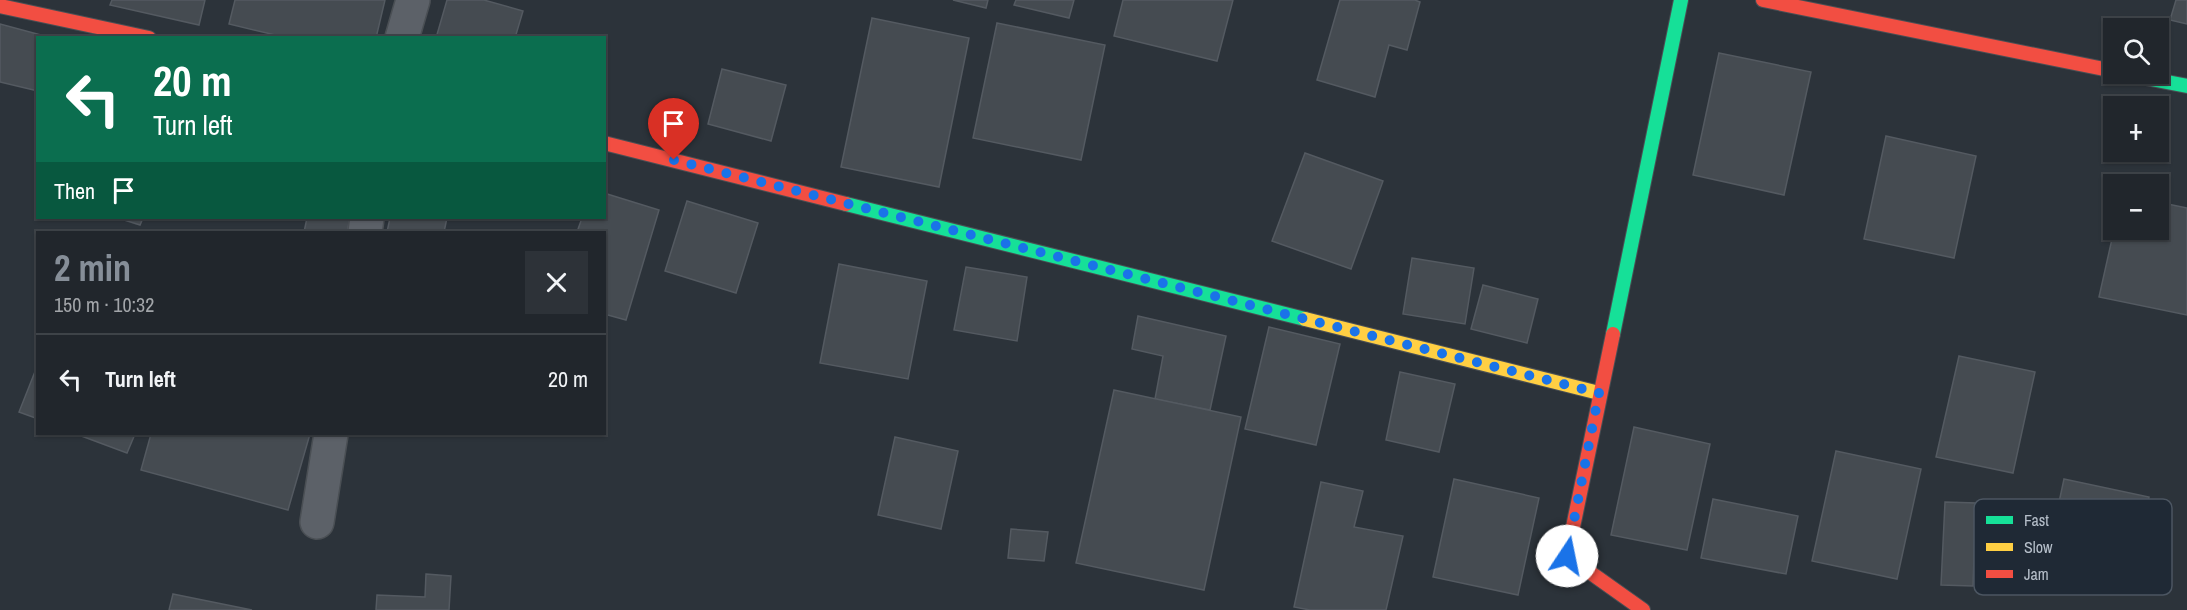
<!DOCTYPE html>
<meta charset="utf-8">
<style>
:root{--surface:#21262c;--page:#2d3238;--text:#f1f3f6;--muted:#a2a5a9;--line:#3e4348;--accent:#868e98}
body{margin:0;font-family:"Archivo Narrow",sans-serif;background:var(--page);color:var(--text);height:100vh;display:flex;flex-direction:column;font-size:22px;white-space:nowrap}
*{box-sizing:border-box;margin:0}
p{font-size:20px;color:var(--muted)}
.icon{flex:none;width:33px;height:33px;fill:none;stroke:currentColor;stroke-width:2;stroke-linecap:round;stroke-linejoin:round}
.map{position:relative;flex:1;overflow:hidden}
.side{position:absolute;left:36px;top:231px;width:570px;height:204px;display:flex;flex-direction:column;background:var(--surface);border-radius:0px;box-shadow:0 2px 4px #0004,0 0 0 2px var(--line)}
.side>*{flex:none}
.banner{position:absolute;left:36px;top:36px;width:570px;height:183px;border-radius:0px;box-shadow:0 2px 4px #0004,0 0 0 2px var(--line);background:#0b6e4f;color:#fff;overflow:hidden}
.tools{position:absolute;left:2103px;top:18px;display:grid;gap:12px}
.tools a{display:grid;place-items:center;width:66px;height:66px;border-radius:0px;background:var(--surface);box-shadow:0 2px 4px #0004,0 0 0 2px var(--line);font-size:30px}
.pin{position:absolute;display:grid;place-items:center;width:51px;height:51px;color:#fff;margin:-62px -26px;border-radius:50% 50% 50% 0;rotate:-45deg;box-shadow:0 0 6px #0007}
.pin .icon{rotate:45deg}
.me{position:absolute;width:66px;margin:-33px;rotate:11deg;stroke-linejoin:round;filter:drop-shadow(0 0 4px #0008)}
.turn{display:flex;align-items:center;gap:21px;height:126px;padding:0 18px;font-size:27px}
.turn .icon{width:78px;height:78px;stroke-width:2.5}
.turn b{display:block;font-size:42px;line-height:51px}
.then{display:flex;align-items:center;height:57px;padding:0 18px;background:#0003;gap:12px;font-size:22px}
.round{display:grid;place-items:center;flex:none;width:63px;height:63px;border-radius:0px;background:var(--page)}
.head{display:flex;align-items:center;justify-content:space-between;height:102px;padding:0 18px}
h1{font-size:36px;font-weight:700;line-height:45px;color:var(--accent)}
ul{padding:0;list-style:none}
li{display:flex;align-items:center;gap:18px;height:90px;padding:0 18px;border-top:2px solid var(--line)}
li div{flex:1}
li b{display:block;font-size:22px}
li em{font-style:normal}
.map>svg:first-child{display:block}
.building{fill:#454b51;stroke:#545a61;stroke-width:1.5}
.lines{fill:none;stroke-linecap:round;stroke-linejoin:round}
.street-casing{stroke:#4a4f54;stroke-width:36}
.fast-casing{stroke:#4a4f54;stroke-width:16}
.slow-casing{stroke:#4a4f54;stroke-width:16}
.jam-casing{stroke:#4a4f54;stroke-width:16}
.street{stroke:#5c6168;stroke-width:33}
.fast{stroke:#16e098;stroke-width:14}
.slow{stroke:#ffcf43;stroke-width:14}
.jam{stroke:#f24e42;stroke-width:14}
.route{stroke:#1a73e8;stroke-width:10;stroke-dasharray:0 18}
.key{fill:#1f2935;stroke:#4c5662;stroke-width:1.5}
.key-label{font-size:16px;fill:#b6bfca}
</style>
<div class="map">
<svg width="2187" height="610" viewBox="0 0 2187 610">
<rect width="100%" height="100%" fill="#2c333a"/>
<g class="building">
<polygon points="112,0 205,0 199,25 110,5"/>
<polygon points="235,0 385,0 376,38 288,38 229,24"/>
<polygon points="447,0 484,0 523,11 515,38 436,38"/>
<polygon points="953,0 988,0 986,8"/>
<polygon points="1016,0 1074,0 1069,18 1014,5"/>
<polygon points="1123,0 1233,0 1217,61 1114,36"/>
<polygon points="1340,0 1415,0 1420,2 1407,50 1389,45 1375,97 1317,80"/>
<polygon points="2176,0 2187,0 2187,24 2170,20"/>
<polygon points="872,18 969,38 939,187 841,167"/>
<polygon points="997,23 1105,45 1081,160 973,138"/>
<polygon points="0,24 52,38 38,38 38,91 0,82"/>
<polygon points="1719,53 1811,72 1784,195 1693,175"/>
<polygon points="722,69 786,85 771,141 708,124"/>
<polygon points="1886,136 1976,156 1954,258 1864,239"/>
<polygon points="1305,153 1383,181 1351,269 1272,241"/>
<polygon points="604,193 659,210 626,320 604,314 604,232 577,232 582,218 604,218"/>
<polygon points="687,201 758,223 736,293 665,271"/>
<polygon points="2158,202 2187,208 2187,315 2099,297 2114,230 2158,230"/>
<polygon points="118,218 143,218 140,225"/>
<polygon points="307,218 350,218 347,232 304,232"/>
<polygon points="390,218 447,218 444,232 387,232"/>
<polygon points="1412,258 1474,268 1465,324 1403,314"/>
<polygon points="839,264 927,281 908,379 820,363"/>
<polygon points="966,267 1027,277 1017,341 954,330"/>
<polygon points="1483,285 1538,299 1527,343 1471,329"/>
<polygon points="1138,316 1226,336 1210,410 1155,399 1163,356 1132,349"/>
<polygon points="1269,327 1340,344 1316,445 1245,429"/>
<polygon points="1959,356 2035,372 2013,473 1936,457"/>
<polygon points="38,364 38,419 19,412"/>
<polygon points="1400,372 1455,384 1439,452 1386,440"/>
<polygon points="1114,390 1241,417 1204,590 1076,563"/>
<polygon points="1634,427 1710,444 1687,550 1611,535"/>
<polygon points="76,434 135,434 127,453"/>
<polygon points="151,434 310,434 288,510 141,470"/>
<polygon points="895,437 958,451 941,529 878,515"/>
<polygon points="1836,451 1921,469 1897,579 1812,561"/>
<polygon points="1454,479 1539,498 1518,595 1433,577"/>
<polygon points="2064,479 2149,497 2129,590 2044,572"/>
<polygon points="1321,482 1363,491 1354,527 1403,536 1386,610 1310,610 1294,607"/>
<polygon points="1713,499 1798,516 1786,574 1701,558"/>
<polygon points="1945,502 1976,503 1973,586 1941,585"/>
<polygon points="1011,529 1048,532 1044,561 1008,558"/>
<polygon points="426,574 451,576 449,610 376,610 377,595 425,597"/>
<polygon points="173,594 252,610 169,610"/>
</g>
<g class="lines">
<defs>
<g id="street">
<polyline points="402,38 413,0"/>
<polyline points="365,232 367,218"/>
<polyline points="317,522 331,434"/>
</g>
<g id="fast">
<polyline points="2125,74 2187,86"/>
<polyline points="846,204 1305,319"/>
<polyline points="1613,334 1681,0"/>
</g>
<polyline id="slow" points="1305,319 1599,393"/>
<g id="jam">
<polyline points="1763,0 2114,71"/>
<polyline points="0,6 149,38"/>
<polyline points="604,143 846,204"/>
<polyline points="1613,334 1567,556 1643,610"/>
</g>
</defs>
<use href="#street" class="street-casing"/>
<use href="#fast" class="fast-casing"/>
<use href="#slow" class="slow-casing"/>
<use href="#jam" class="jam-casing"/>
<use href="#street" class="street"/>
<use href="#fast" class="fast"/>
<use href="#slow" class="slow"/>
<use href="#jam" class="jam"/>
</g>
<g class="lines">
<polyline class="route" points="674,160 1599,393 1567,556"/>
</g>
<rect x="1974" y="499" width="198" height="96" rx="9" class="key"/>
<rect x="1986" y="516" width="27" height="8" fill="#16e098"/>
<rect x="1986" y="543" width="27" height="8" fill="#ffcf43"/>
<rect x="1986" y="570" width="27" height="8" fill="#f24e42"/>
<g class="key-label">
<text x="2024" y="526">Fast</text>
<text x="2024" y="553">Slow</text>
<text x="2024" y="580">Jam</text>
</g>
</svg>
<div class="tools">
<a><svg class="icon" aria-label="search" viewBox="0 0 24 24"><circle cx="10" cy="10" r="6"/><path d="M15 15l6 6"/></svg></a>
<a>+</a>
<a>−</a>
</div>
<div class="pin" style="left:674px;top:160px;background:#d93025"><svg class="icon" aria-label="arrive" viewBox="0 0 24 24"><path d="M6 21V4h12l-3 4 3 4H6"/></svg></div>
<svg class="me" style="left:1567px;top:556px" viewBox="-20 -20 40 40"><circle r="19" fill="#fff"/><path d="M0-13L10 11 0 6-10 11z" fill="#1a73e8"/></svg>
<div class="banner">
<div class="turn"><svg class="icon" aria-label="left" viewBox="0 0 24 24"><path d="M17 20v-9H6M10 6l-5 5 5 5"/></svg><div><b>20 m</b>Turn left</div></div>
<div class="then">Then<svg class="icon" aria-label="arrive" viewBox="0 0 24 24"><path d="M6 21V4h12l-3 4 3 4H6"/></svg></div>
</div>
<section class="side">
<div class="head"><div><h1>2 min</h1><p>150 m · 10:32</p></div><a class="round"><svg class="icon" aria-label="close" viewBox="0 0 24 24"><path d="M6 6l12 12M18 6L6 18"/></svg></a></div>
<ul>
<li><svg class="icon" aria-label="left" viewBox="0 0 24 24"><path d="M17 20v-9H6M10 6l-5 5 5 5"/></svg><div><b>Turn left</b></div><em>20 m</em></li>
</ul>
</section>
</div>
